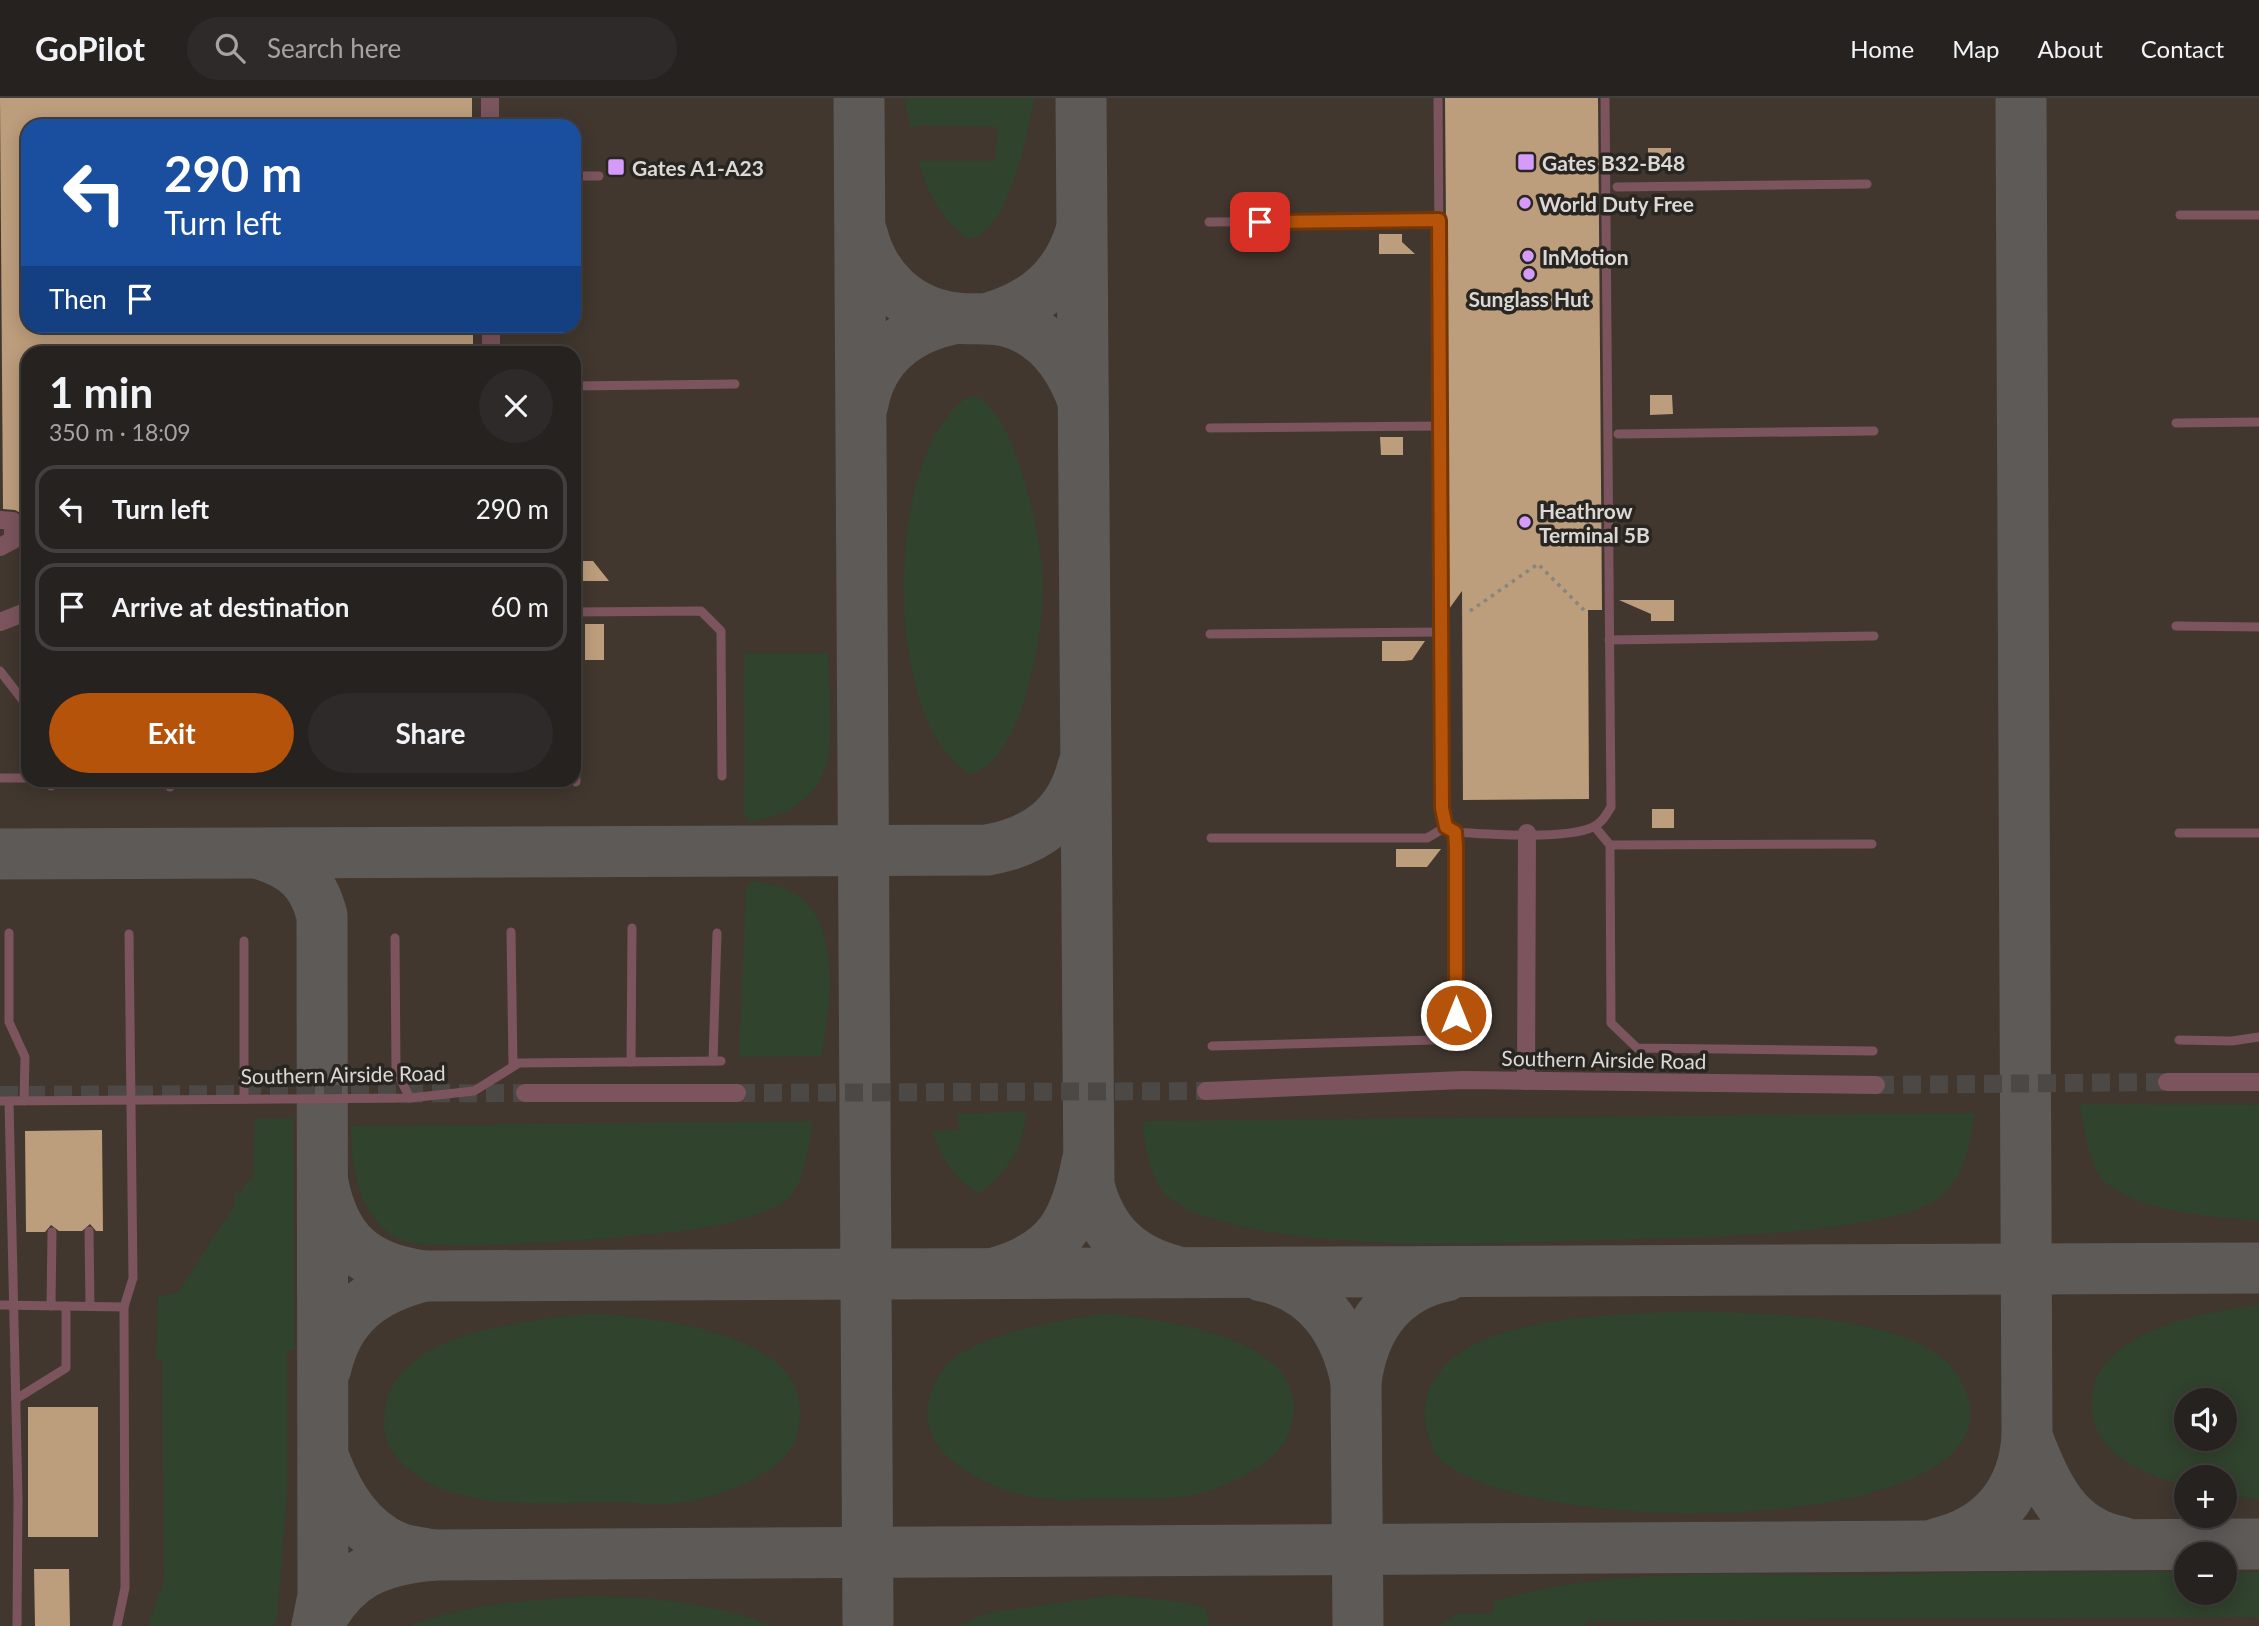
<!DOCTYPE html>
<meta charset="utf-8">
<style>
:root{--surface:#262220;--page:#2e2a29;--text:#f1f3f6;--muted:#a4a4a5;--line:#423f3e;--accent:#b45309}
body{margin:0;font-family:Lato,sans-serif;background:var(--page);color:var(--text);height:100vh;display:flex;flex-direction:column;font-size:26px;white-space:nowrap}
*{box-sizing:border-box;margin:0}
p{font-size:23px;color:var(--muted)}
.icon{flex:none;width:38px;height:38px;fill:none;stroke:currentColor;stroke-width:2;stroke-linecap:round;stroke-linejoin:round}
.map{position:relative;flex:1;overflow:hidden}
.details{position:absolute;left:21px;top:248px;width:560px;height:441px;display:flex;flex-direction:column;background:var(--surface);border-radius:21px;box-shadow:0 4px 18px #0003,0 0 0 2px var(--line)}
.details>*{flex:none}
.banner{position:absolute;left:21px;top:21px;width:560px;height:214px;border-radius:21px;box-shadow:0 4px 18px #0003,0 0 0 2px var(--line);background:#1a4fa0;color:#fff;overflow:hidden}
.buttons{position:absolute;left:2174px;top:1290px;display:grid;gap:14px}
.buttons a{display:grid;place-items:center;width:63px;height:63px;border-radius:50%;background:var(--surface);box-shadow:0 4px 18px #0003,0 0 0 2px var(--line);font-size:35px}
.pin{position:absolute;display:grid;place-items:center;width:60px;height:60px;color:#fff;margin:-30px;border-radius:14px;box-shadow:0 4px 10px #0006}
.me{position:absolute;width:77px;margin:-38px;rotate:0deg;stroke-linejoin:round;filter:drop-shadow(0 0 5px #0008)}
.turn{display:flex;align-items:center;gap:24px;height:147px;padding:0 28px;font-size:32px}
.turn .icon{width:91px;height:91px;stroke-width:2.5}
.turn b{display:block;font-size:49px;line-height:60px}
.then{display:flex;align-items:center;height:66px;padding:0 28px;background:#0003;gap:14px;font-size:26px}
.round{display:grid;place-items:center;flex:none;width:74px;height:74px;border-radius:37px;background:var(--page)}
.headline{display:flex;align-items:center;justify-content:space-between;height:119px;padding:0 28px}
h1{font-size:42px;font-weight:700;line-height:52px}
.primary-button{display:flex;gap:14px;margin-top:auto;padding:14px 28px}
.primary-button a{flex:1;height:80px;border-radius:42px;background:var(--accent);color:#fff;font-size:28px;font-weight:700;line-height:80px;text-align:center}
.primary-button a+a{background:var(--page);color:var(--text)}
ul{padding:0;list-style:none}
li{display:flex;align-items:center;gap:21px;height:88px;margin:0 14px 10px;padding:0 14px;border:4px solid var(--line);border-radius:21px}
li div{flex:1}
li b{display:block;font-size:26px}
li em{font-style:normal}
header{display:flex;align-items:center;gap:42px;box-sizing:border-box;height:98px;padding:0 35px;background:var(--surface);border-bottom:2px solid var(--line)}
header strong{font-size:33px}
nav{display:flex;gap:38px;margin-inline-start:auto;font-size:24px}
.search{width:490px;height:63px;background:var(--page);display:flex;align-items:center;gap:18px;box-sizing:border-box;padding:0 24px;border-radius:38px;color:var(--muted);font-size:26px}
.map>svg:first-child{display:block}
.built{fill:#41372f;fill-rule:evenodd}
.green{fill:#30432d;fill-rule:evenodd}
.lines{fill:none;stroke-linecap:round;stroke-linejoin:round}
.taxiway{stroke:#5e5a57;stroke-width:51}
.building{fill:#bc9d7c}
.minor-tunnel{stroke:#4c4845;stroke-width:18;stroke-dasharray:18 9;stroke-linecap:butt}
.path{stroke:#888482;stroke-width:3.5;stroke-dasharray:3.5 5;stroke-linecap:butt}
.service{stroke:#7b545d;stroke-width:9}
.minor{stroke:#7b545d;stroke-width:18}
.route-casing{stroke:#753606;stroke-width:18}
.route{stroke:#b45309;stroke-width:12}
.poi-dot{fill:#d59bfa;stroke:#292521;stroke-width:2.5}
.labels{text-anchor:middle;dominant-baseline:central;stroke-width:7;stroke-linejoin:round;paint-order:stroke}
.poi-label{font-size:21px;font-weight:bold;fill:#dbd8d6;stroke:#292521;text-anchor:start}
.street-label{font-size:21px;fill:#dbd8d6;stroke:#292521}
</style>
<header>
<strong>GoPilot</strong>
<div class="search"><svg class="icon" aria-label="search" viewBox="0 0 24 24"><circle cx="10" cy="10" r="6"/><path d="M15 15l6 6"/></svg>Search here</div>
<nav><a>Home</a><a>Map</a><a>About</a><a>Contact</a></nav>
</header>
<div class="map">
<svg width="2259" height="1528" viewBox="0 0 2259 1528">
<rect width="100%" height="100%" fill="#332e2b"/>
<path class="built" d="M0,0H2259V1528H0ZM28,28H574V228H28ZM28,256H574V682H28ZM2186,1302H2224V1340H2186ZM2186,1379H2224V1418H2186ZM2186,1456H2224V1494H2186Z"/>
<g class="green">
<path d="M904,0H1034C1030,28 1007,142 967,140C942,123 926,91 918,63H995L998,29L923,27L911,30Z"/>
<path d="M970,298C1014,299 1043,449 1043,484C1044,532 1024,661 971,676C880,629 883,348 970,298Z"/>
<path d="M744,555H828C828,639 851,703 749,725L748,718L744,717Z"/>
<path d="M751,782C767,786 784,787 797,797C842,827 830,913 821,958L739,959L746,789L750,788Z"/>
<path d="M2080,1006L2259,1007V1123C2215,1119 2138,1114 2104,1083C2090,1070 2082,1025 2080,1006Z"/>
<path d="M1026,1013C1025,1049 1006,1075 979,1096C950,1077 945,1064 932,1034L959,1032L958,1016Z"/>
<path d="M1975,1015C1970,1044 1964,1083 1938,1101C1916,1116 1883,1121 1858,1125C1773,1139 1689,1140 1604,1142C1490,1144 1356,1153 1244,1129C1219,1123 1185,1115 1166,1097C1152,1085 1142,1040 1143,1023Z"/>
<polygon points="293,1020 294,1252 287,1253 287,1394 277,1518 274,1528 148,1528 164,1482 162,1262 156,1262 158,1198 178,1195 235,1106 235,1095 241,1095 248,1082 253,1081 255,1021"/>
<path d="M812,1023C810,1044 804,1090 786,1102C761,1119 729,1125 700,1130C660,1138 423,1156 398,1141C358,1117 351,1071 351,1028Z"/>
<path d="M2259,1207V1401L2224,1397V1379H2186V1388C2141,1376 2086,1353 2092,1298C2093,1284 2100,1270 2110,1260C2146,1225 2211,1213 2259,1207ZM2186,1302H2224V1340H2186Z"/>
<path d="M1697,1213C1761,1216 1917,1216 1956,1275C2065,1440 1517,1448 1436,1357C1433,1353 1431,1345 1429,1340C1421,1315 1423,1296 1439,1275C1482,1215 1630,1216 1697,1213Z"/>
<path d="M590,1216C650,1218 804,1234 800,1315C800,1335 793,1353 777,1366C752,1385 720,1397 690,1403C665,1409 635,1404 610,1404C542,1405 438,1417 392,1353C384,1342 383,1325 385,1312C394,1233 528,1223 590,1216Z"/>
<path d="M1108,1216C1164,1222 1310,1239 1292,1323C1285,1361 1249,1376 1217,1390C1183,1403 1149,1401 1113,1401C1089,1400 1062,1404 1039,1400C989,1393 906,1354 932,1292C936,1284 942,1271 948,1265C980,1236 1066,1220 1108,1216Z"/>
<path d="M1983,1474H2186V1494H2224V1474H2259V1519L1586,1523V1528H1438L1457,1516L1494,1515V1503C1603,1471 1722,1476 1834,1477C1884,1477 1933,1475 1983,1474Z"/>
<polygon points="1114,1497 1183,1504 1206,1510 1209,1527 1265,1528 958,1528 987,1515"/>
<path d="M587,1498C651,1499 713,1504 773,1528H410C465,1505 528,1503 587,1498Z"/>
</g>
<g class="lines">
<g class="taxiway">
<polyline points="859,0 868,1528"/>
<path d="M1081,0L1089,1087C1101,1134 1128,1161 1175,1173"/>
<path d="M862,135C873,181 908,214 955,220C974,222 991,219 1009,224C1048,235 1070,267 1083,303"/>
<path d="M989,220C1035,207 1067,180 1081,133"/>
<path d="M863,306C872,256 910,229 958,220"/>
<path d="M0,756L987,752C1036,744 1071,718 1083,668"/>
<path d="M260,756C295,767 313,782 322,818L323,1498L317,1528"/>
<path d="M323,1085C335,1144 364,1170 424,1178L2259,1170"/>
<path d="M998,1174C1059,1156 1076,1123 1087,1064"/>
<path d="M1262,1178C1317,1189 1346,1232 1356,1284"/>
<path d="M326,1270C338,1216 373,1191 424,1178"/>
<path d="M2027,1339C2046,1387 2065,1434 2122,1444"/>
<path d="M325,1363C339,1399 359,1433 396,1449C407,1454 422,1454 433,1457"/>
<path d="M1938,1445C1992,1432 2023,1394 2027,1339L2021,0"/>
<path d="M317,1528C344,1477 377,1462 433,1457L2259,1446"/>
<path d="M1358,1528L1356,1284C1363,1231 1391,1189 1446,1178"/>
</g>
</g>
<g class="building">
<polygon points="0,0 472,0 472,28 28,28 28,228 473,228 473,256 28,256 28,419 15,412 3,411"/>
<polygon points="1445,0 1598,0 1602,512 1588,512 1589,701 1463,702 1462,493 1449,511"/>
<rect x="1648" y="50" width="23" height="19"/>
<polygon points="1379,136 1402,136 1402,144 1415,156 1379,156"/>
<polygon points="1650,297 1672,297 1673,316 1650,317"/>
<polygon points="1380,339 1403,339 1403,357 1381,357"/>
<polygon points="574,463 593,463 609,483 574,483"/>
<polygon points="1619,502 1674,502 1674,523 1651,523 1651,516"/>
<rect x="585" y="526" width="19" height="36"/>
<polygon points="1382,543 1425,543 1412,562 1404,563 1382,563"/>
<rect x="1652" y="711" width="22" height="19"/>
<polygon points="1396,751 1441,751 1427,769 1396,769"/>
<polygon points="102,1032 103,1133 96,1133 90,1126 82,1133 59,1133 51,1127 45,1134 26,1134 25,1033"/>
<rect x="28" y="1309" width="70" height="130"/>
<polygon points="34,1471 69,1471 70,1528 35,1528"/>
</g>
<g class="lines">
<g class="minor-tunnel">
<polyline points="1876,987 2167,984"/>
<polyline points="737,995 1206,993"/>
<polyline points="0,997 525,995"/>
</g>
<polyline class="path" points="1470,513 1538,466 1584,512"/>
<g class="service">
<path d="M1438,0L1443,722L1446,729L1455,734C1487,736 1566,742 1593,729C1602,725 1606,717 1611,709L1605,0"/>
<polyline points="574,78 599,78"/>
<polyline points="1617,89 1867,86"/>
<polyline points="2180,117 2259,117"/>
<polyline points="1209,124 1439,122"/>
<polyline points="574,288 735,286"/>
<polyline points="2176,325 2259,324"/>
<polyline points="1210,330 1440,328"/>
<polyline points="1618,336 1874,333"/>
<polyline points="574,514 701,513 721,533 722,678"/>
<polyline points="2176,528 2259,529"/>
<polyline points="1210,536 1441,534"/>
<polyline points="1609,542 1874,538"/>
<polyline points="0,573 28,609"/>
<polyline points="574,593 576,684"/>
<polyline points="0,680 28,680"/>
<polyline points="51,682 51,688"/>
<polyline points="170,682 170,689"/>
<polyline points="444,682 444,685"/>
<polyline points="1595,729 1610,747 1611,925 1637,950 1873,953"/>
<polyline points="2179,735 2259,735"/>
<polyline points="1211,740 1427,740 1446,729"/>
<polyline points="1610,747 1872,746"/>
<polyline points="511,834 513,968"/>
<polyline points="9,835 9,924 25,959 24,1003"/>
<polyline points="395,840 396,973 410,1000"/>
<polyline points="2179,942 2232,943 2259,939"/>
<polyline points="1212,948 1434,942 1456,917 1455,734"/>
<polyline points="713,963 717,835"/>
<polyline points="631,964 632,830"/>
<polyline points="244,1001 244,843"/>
<polyline points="0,1003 410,1000 474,993 519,965 721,963"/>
<polyline points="9,1003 18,1400 17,1528"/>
<polyline points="89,1133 90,1208"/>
<polyline points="0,1207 124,1209 133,1180 129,836"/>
<polyline points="51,1208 52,1134"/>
<polyline points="16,1301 66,1270 66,1208"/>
<polyline points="117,1528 125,1490 124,1209"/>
</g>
<g class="minor">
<polyline points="490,0 490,28"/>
<polyline points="491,228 491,256"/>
<polyline points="0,422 13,423 13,442 0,449"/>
<polyline points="0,524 28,513"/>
<polyline points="1526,983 1527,735"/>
<polyline points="2167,984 2259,984"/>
<polyline points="1206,993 1463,982 1876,987"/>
<polyline points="525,995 737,995"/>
</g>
</g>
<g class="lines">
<defs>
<polyline id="route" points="1260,124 1439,122 1442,710 1446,729 1455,734 1456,749 1456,917"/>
</defs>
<use href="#route" class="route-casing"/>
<use href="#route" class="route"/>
</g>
<g class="poi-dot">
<rect x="1517" y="55" width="18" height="18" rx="3.5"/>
<rect x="607" y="60" width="18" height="18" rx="3.5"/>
<circle cx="1525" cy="105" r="7"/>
<circle cx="1528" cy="158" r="7"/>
<circle cx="1529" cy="176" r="7"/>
<circle cx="1525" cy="424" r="7"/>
</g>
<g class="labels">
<g class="poi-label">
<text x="1542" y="64">Gates B32-B48</text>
<text x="632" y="69">Gates A1-A23</text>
<text x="1539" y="105">World Duty Free</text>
<text x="1542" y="158">InMotion</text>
<text x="1529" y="200" text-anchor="middle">Sunglass Hut</text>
<text x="1539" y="412">Heathrow<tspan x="1539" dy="24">Terminal 5B</tspan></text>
</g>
<g class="street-label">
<text transform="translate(1604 961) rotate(1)">Southern Airside Road</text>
<text transform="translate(343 976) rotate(-1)">Southern Airside Road</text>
</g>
</g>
</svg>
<div class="buttons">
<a><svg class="icon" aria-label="sound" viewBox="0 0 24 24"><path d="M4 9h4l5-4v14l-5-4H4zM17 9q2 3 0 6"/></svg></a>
<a>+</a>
<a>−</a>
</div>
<div class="pin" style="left:1260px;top:124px;background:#d93025"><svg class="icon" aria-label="arrive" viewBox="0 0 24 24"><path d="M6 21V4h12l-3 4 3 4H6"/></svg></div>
<svg class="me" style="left:1456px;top:917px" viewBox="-20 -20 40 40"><circle r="17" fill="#b45309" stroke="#fff" stroke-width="3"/><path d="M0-11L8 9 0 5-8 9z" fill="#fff"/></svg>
<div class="banner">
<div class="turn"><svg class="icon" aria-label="left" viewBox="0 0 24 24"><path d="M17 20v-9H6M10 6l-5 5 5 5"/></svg><div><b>290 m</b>Turn left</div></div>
<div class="then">Then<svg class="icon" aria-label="arrive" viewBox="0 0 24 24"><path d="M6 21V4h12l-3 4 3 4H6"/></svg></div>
</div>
<section class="details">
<div class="headline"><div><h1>1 min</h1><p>350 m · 18:09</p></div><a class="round"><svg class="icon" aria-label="close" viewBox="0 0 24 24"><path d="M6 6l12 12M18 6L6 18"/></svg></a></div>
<ul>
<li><svg class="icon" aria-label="left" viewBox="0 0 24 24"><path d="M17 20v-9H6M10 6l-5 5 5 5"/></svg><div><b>Turn left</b></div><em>290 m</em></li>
<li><svg class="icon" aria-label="arrive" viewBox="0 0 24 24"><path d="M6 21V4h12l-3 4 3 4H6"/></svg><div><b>Arrive at destination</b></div><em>60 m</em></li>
</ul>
<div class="primary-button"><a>Exit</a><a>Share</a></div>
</section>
</div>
